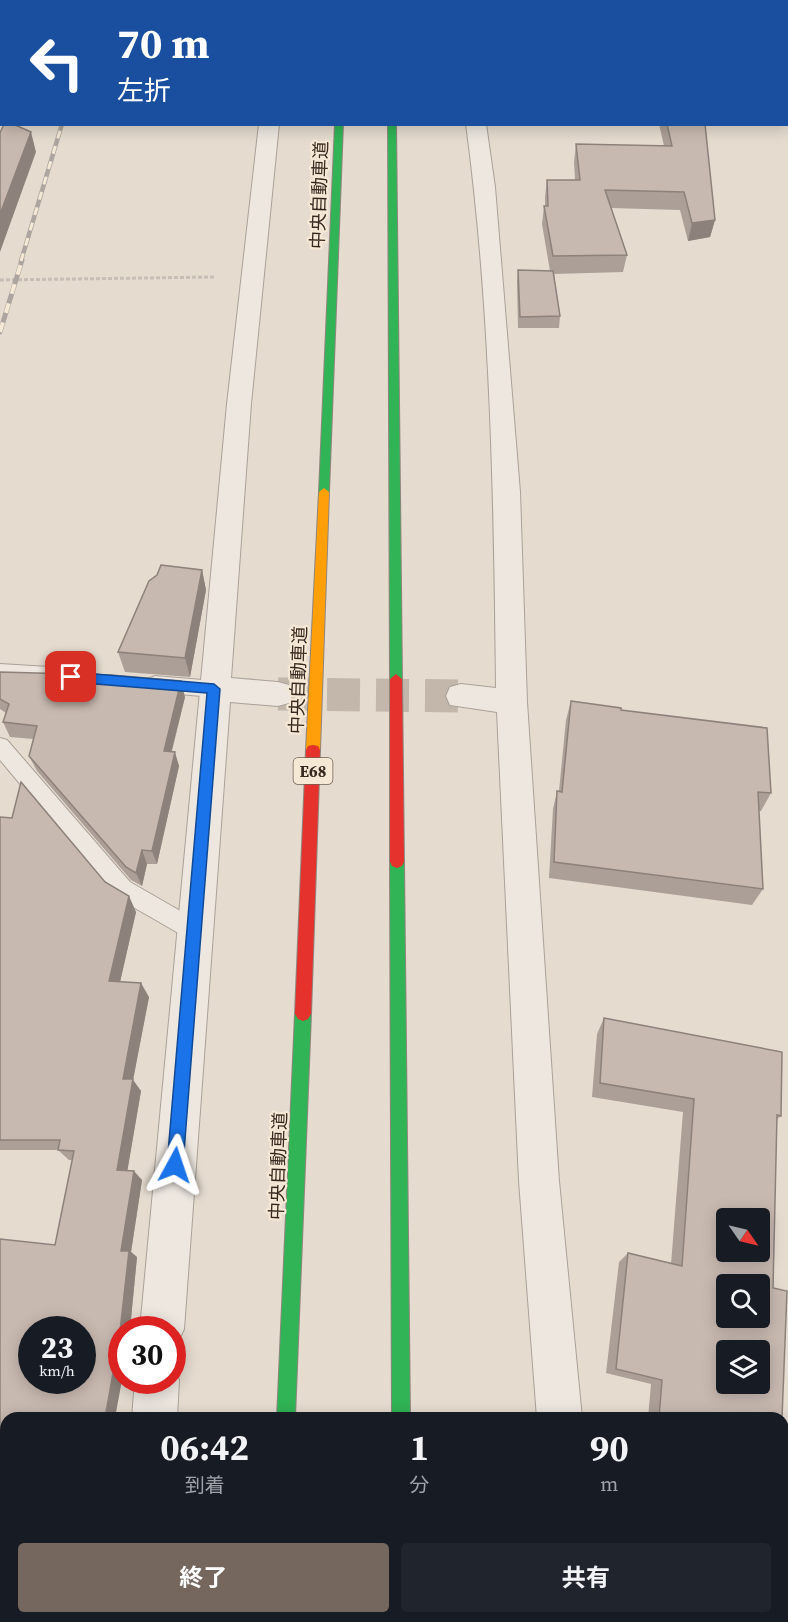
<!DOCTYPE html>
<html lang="ja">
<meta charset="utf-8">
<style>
:root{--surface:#171b24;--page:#20242c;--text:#f1f3f6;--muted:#9ea1a6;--accent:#75675d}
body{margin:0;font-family:"Source Serif 4","Noto Sans JP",serif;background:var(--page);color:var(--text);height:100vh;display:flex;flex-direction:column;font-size:22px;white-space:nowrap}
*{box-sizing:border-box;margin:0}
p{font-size:20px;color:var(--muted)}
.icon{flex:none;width:33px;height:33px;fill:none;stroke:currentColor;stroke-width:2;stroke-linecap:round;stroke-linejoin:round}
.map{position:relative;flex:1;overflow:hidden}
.details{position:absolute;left:0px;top:1412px;width:789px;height:212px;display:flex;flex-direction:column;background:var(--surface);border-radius:18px 18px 0 0;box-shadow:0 3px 15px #0003}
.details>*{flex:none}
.banner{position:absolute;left:0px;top:0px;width:789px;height:126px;box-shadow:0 3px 15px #0003;background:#1a4fa0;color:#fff;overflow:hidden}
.needle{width:39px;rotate:124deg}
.tools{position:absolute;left:716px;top:1208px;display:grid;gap:12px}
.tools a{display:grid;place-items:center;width:54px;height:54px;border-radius:6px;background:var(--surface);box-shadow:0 3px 15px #0003;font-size:30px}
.speed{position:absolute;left:18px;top:1316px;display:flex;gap:12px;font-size:30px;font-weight:700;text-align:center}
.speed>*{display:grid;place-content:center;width:78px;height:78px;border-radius:50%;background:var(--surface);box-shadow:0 3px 15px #0003;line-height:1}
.speed small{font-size:15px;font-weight:400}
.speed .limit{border:9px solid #d22;background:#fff;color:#111}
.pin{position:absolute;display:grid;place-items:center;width:51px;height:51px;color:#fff;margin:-26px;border-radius:12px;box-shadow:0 3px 9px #0006}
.me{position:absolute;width:66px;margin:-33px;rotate:5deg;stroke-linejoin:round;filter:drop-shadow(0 0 4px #0008)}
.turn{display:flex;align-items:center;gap:21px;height:126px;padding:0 18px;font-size:27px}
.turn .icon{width:78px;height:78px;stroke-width:2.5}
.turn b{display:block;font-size:42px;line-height:51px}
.eta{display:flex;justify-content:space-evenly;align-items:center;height:102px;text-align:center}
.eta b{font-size:36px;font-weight:700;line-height:42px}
.action{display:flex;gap:12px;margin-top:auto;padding:12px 18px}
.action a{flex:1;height:69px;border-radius:6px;background:var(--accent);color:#fff;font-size:24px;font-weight:700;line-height:69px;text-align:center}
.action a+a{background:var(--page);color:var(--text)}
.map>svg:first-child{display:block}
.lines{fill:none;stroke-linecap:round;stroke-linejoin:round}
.street-tunnel{stroke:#c3b7ac;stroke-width:33;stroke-dasharray:33 16;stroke-linecap:butt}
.lane-casing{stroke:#aaa198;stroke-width:2}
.street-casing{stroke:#aaa198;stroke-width:2}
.fast-casing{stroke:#90867f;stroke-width:2}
.slow-casing{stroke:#90867f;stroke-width:2}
.jam-casing{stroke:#90867f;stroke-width:2}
.path{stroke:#c6beb7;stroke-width:3;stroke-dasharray:4 2;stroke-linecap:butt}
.lane{fill:#ede7e0;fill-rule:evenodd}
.street{fill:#ede7e0;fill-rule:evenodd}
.fast{fill:#30b455;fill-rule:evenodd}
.slow{fill:#ff9f0a;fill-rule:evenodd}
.jam{fill:#e5322d;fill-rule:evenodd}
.rail-far1-casing{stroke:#ada6a0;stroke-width:4.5}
.rail-casing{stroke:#ada6a0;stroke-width:5}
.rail-far1{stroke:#f5e8d5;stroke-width:3;stroke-dasharray:8;stroke-linecap:butt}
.rail{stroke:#f5e8d5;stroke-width:4;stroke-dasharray:10;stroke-linecap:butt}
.wall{fill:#ac9f97}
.shaded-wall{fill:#8c827b}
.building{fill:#c8b9b0;stroke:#8c827b;stroke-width:1.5;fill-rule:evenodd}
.route{fill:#1a73e8;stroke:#114b97;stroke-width:1.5}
.labels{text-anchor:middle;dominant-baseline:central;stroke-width:4.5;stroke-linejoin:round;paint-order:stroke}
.shield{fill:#f5e8d5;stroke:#716256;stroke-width:1.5}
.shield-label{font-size:16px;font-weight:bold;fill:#39281f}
.street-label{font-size:18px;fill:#39281f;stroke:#f5e8d5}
</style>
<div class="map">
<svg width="788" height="1622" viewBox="0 0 788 1622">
<rect width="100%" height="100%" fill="#e5dbcf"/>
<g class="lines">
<polyline class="street-tunnel" points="278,694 461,696"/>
<defs>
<g id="lane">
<polygon points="0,664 49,667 56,670 59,675 56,680 49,683 0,678"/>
<polygon points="155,676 214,681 221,684 224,689 221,694 214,697 155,692 148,689 145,684 148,679"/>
<polygon points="0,738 7,740 130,882 203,924 206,931 203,938 195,941 187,938 114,896 0,760"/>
</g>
<g id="street">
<rect x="269" y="0" width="16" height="2"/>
<polygon points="454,0 470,0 453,2"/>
<polygon points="259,124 279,124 251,404 231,678 278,682 289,685 293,694 289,703 278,706 230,702 184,1329 177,1344 172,1346 172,1329 140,1329 227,404"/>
<path d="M466,124H486L495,187L520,492L527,702L559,1181L582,1418H537L519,1181L497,712L450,705L446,696L450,687L461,684L496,688C494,502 491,309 466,124Z"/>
<polygon points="172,1364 179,1380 177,1418 132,1418 135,1380 172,1380"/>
<rect x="0" y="1467" width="6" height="46"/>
<polygon points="114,1617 162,1617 163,1622 113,1622"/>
<polygon points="554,1617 602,1617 604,1622 554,1622"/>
</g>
<g id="fast">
<rect x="342" y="0" width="6" height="2"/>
<polygon points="335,124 343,124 329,492 324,496 319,492"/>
<polygon points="388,124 396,124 402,679 396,684 390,679"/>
<polygon points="397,856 402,858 404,862 410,1418 392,1418 390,862 392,858"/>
<polygon points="303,1007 308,1009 311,1014 295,1418 277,1418 295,1014 298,1009"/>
<rect x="392" y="1617" width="20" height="5"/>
</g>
<g id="slow">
<rect x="388" y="0" width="6" height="2"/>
<polygon points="324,488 329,492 320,750 318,754 308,754 306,750 319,492"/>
<rect x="267" y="1617" width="20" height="5"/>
</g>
<g id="jam">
<polygon points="396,674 402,679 404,862 402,866 397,868 392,866 390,862 390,679"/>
<polygon points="313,745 318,746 320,750 311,1014 308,1019 303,1021 298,1019 295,1014 306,750 308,746"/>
</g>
</defs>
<use href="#lane" class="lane-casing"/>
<use href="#street" class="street-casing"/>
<use href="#fast" class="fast-casing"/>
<use href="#slow" class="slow-casing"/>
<use href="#jam" class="jam-casing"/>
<polyline class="path" points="0,280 216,277"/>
<use href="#lane" class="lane"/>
<use href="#street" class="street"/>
<use href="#fast" class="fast"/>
<use href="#slow" class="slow"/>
<use href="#jam" class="jam"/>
<defs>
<polyline id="rail-far1" points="21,261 62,124"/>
<polyline id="rail" points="0,332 22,260"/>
</defs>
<use href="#rail-far1" class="rail-far1-casing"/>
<use href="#rail" class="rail-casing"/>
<use href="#rail-far1" class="rail-far1"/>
<use href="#rail" class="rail"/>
</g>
<g class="wall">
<polygon points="659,124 705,124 715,220 710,237 688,241 680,210 611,208 627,255 623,272 554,274 560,316 559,328 518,328 517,282 518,270 550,271 542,224 544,206 545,206 545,197 547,180 575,180 574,162 576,144 664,146"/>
<polygon points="202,570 206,590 190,677 125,672 118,652 157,575"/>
<polygon points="0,672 185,697 172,751 179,766 157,864 147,864 142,886 131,880 37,771 29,756 33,739 10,737 3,722 6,713 0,709"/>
<polygon points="571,701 621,710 771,793 761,811 759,811 763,889 752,905 549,878 553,809 557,791 559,791 566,720"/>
<polygon points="0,817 105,882 136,912 120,982 149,997 133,1080 141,1091 127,1171 142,1180 131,1252 137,1257 130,1329 122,1329 55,1245 73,1160 69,1160 58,1150 0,1150"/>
<polygon points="604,1018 781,1116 777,1119 773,1288 782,1418 648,1418 651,1384 606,1373 619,1262 628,1253 671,1264 683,1112 592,1097 597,1034"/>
<polygon points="0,1527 6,1527 6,1617 79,1617 78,1622 0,1622"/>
</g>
<g class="shaded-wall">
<polygon points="31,132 36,152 0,252 0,214"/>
<polygon points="715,220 710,237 688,241 692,223"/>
<polygon points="202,570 206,590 190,677 185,658"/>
<polygon points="181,681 185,697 168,765 164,751"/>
<polygon points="175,752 179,766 157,864 152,851"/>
<polygon points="142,850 147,864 142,886 136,873"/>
<polygon points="129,896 136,912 117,995 109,981"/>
<polygon points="141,983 149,997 133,1080 141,1091 126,1179 117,1170 123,1079"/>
<polygon points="134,1171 142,1180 131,1252 137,1257 130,1329 122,1329 122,1380 115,1418 105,1418 121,1251"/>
<polygon points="68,1617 79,1617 78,1622 67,1622"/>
</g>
<g class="building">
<rect x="487" y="0" width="194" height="2"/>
<polygon points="4,124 13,124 31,132 0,214 0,133"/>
<polygon points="667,124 705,124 715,220 692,223 684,192 605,190 627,255 553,256 544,206 548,206 547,180 580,180 576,144 672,146"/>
<polygon points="518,270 553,271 560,316 520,317"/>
<polygon points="161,565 202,570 185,658 118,652 149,581 157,575"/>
<polygon points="0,672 111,675 181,681 164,751 175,752 152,851 142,850 136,873 126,867 29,756 37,726 3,722 9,704 0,699"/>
<polygon points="571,701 621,708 621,710 767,728 771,793 758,792 763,889 554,862 557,791 562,792"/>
<path d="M21,782L105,882L129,896L109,981L141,983L123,1079H133L117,1170L134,1171L121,1251H129L119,1340L105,1418H6V1452H0V1239L55,1245L74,1151L58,1150L60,1140H0V817L12,818ZM32,1329H82V1380H32Z"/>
<path d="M604,1018L782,1052L781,1116L777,1115L773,1288L787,1291L782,1418H659L662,1380L616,1369L628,1253L682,1266L694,1099L600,1083ZM726,1218H759V1251H726ZM726,1284H759V1317H726ZM726,1350H759V1383H726Z"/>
<polygon points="0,1529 6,1529 6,1617 68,1617 67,1622 0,1622"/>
</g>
<polygon class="route" points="71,672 214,684 220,689 183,1165 181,1171 175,1173 169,1171 167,1165 207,693 71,682 65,677"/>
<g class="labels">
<rect class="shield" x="293.5" y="758" width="39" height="26" rx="4.5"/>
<g class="shield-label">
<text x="313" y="771">E68</text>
</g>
<g class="street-label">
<text transform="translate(319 195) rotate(-88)">中央自動車道</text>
<text transform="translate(298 680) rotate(-88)">中央自動車道</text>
<text transform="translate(278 1166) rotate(-88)">中央自動車道</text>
</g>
</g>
</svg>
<div class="tools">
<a><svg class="needle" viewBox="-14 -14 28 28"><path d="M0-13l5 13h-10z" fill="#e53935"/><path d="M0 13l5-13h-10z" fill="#9ea1a6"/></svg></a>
<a><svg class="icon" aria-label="search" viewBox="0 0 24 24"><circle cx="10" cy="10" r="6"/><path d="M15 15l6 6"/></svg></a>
<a><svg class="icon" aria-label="layers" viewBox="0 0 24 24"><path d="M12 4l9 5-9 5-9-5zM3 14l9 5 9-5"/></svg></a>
</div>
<div class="speed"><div>23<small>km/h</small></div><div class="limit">30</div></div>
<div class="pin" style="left:71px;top:677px;background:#d93025"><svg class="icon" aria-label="arrive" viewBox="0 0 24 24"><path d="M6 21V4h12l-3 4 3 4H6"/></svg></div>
<svg class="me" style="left:175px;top:1165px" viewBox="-20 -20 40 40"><path d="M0-17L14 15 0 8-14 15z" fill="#1a73e8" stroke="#fff" stroke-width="4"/></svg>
<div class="banner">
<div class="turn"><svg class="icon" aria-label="left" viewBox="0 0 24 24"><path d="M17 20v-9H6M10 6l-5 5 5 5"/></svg><div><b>70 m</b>左折</div></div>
</div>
<section class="details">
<div class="eta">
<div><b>06:42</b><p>到着</p></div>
<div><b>1</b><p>分</p></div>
<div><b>90</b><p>m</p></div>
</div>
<div class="action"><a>終了</a><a>共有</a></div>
</section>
</div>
